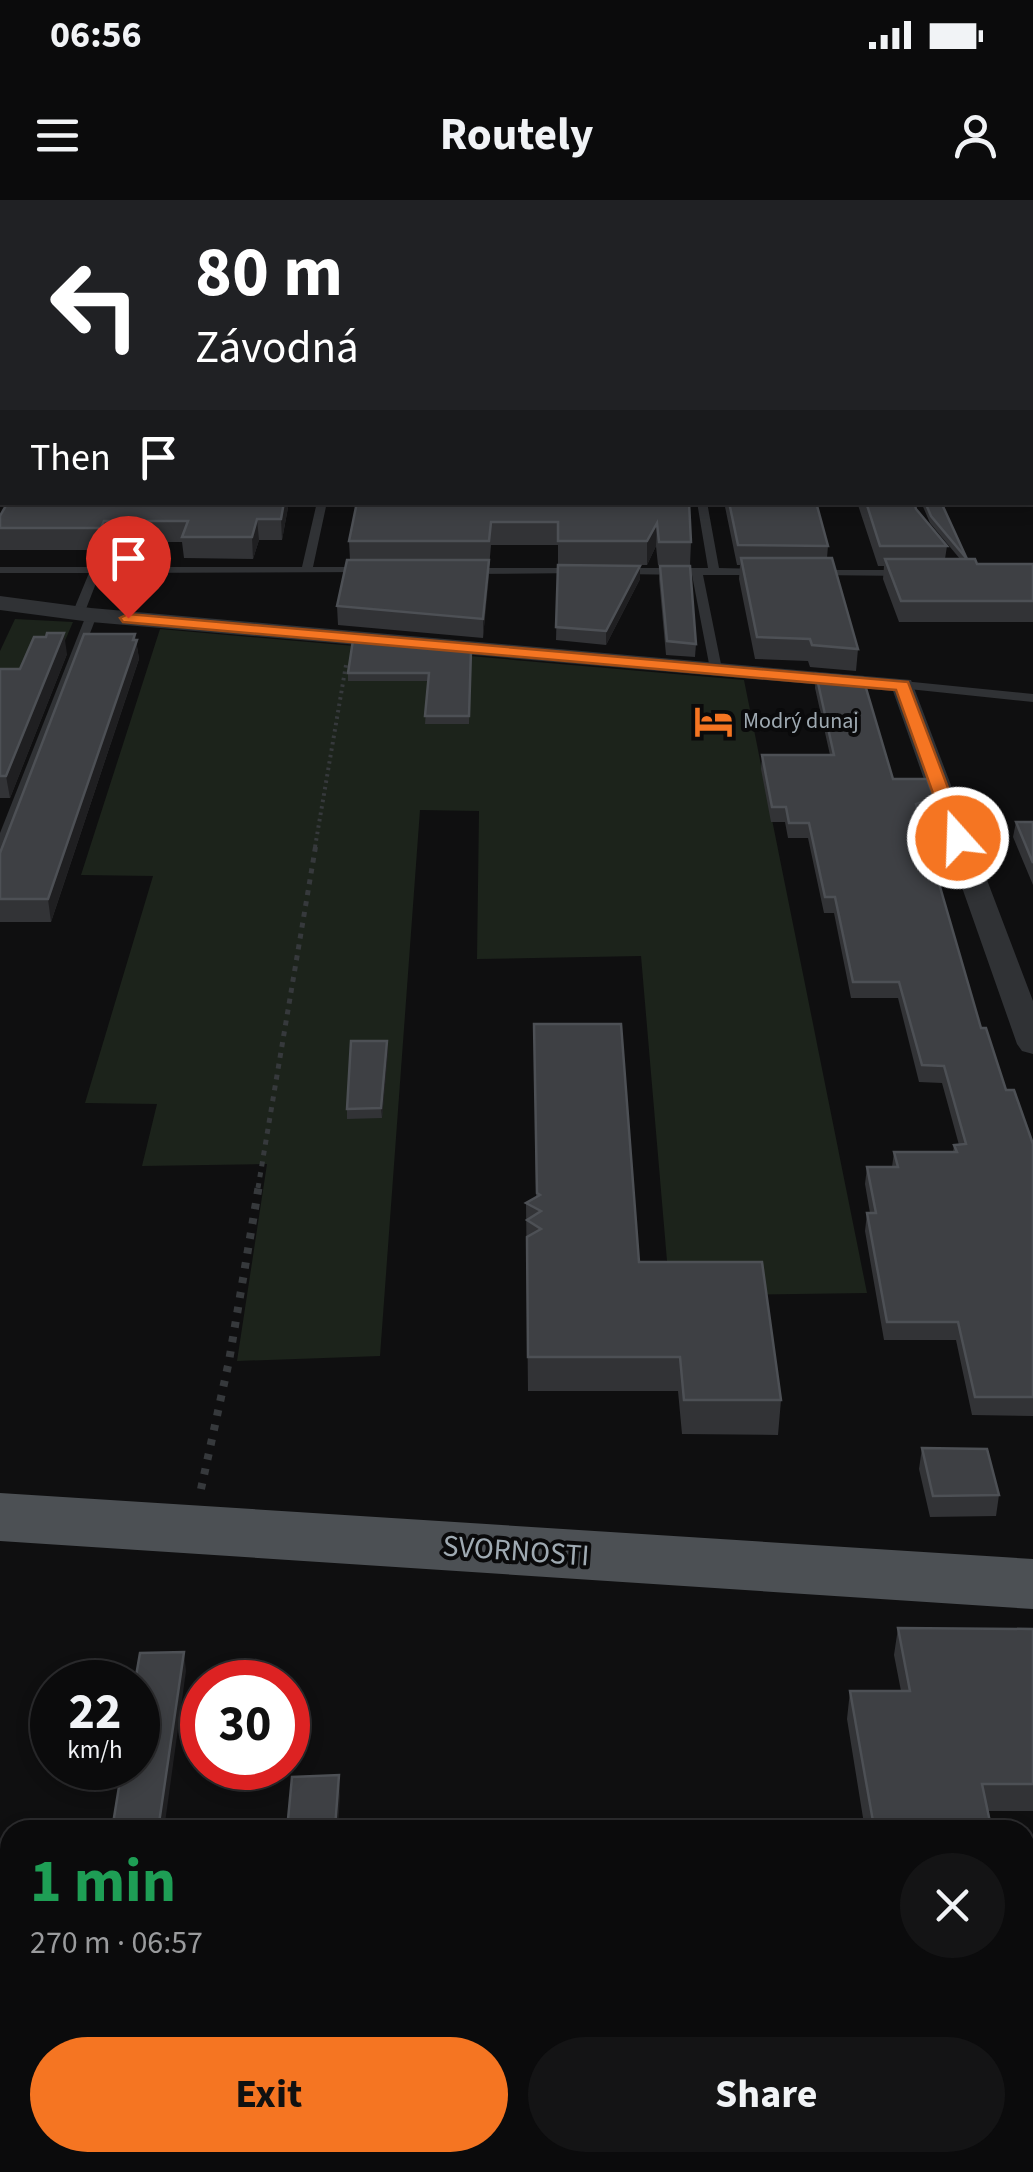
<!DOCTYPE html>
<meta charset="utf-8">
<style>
:root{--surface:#0b0b0c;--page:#141415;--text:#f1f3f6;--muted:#9a9b9d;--line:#2b2b2d;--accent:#f57522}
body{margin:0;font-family:"Source Sans 3",sans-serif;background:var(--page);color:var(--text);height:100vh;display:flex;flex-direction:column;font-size:38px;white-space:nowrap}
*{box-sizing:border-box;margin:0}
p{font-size:32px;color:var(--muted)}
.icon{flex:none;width:55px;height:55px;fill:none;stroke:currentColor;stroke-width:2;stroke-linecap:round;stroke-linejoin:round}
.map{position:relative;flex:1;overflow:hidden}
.panel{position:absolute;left:0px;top:1620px;width:1035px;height:352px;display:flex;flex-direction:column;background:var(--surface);border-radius:30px 30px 0 0;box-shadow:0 5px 15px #0003,0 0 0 2px var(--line)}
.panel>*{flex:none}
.hud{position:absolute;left:0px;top:0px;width:1035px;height:305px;box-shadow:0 5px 15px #0003,0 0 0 2px var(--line);background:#202124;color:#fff;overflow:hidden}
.speed{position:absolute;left:30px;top:1460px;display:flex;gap:20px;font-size:50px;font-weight:700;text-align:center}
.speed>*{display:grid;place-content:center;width:130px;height:130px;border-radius:50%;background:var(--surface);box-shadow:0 5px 15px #0003,0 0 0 2px var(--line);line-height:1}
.speed small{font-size:25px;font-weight:400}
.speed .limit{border:15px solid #d22;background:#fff;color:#111}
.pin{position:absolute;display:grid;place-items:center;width:85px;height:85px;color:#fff;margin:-102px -42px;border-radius:50% 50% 50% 0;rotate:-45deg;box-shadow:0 0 10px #0007}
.pin .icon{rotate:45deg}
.me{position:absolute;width:110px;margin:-55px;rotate:340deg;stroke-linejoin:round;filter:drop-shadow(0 0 8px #0008)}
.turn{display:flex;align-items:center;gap:35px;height:210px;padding:0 30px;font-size:45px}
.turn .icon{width:130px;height:130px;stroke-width:2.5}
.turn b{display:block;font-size:70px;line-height:85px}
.then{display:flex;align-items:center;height:95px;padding:0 30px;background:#0003;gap:20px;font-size:38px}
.round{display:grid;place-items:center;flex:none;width:105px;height:105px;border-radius:52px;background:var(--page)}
.head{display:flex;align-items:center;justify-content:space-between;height:170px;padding:0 30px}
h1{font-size:60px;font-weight:700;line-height:75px;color:#1e9e55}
.button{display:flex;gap:20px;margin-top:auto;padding:20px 30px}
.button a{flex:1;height:115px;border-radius:60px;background:var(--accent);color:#111;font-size:40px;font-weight:700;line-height:115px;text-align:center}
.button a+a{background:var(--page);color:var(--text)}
.status{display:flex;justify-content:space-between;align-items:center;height:70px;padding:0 50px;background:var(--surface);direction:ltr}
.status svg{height:28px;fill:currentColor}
header{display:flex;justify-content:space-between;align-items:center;height:130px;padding:0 30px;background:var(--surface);font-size:45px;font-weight:700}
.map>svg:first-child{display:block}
.green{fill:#1c231b}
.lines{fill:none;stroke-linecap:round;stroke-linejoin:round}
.canal{fill:#283639;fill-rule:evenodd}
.path-far3{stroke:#36393c;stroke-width:2.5;stroke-dasharray:2.5 4;stroke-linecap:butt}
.path-far2{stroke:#36393c;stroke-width:4;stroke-dasharray:2.5 4;stroke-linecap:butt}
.path-far1{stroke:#36393c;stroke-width:5;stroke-dasharray:5 6;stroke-linecap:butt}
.path{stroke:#36393c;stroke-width:8;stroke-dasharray:6 9;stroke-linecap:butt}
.lane{fill:#303235;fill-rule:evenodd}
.street{fill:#303235;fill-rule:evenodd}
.primary{fill:#4c5054;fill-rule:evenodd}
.wall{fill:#323336}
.shaded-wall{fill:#1f1f21}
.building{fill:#3e4044;stroke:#4d5055;stroke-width:2.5}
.route{fill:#f57522;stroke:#9f4c16;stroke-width:2.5}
.labels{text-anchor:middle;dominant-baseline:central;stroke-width:8;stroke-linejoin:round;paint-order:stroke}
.far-poi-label{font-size:22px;fill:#9faab2;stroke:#0a0a0b;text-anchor:start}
.near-street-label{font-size:30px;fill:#9faab2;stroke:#0a0a0b}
</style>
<div class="status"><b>06:56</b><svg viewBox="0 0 49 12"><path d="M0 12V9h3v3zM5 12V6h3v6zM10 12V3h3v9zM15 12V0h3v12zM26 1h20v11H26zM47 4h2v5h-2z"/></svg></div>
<header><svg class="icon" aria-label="menu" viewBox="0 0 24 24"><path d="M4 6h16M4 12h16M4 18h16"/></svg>Routely<svg class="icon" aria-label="person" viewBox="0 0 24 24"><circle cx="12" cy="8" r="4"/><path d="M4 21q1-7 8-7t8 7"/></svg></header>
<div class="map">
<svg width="1033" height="1972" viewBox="0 0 1033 1972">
<rect width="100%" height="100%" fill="#0f0f10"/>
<g class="green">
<polygon points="15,419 73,422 0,592 0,451"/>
<polygon points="160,429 744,480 867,1093 670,1096 641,756 477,759 479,611 420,610 380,1156 237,1161 267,964 142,966 157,904 85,903 153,676 81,675"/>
</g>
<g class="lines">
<polygon class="canal" points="0,203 2,204 2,217 0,217"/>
<g class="path-far3">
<polyline points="379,0 384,2"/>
<polyline points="397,0 403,2"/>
<polyline points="477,0 484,2"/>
<polyline points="507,0 514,2"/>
</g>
<g class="path-far2">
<polyline points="0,303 4,302"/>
<polyline points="315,647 346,465"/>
</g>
<polyline class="path-far1" points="258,988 316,644"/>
<polyline class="path" points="201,1289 229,1161 259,985"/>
<g class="lane">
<rect x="0" y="235" width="2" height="6"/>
<rect x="1032" y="295" width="1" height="7"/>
<polygon points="317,302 327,302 313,367 368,367 373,370 372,372 100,373 84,414 78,417 72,414 89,373 0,373 0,367 302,367"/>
<polygon points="697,302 707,302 719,368 763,369 768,372 763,375 703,375 722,469 716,473 710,469 692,375 619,374 614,371 619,368 708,368"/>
<polygon points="578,368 583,371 582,373 469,374 464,371 469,368"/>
<polygon points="810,370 908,370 913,373 908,376 814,375 809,372"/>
<polygon points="87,413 97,415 7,651 0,655 0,633"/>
<polygon points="903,481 1033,494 1033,502 899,488 899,482"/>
</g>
<g class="street">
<polygon points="0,396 91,408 911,480 1033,801 1033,854 1022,851 1017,844 893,491 91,422 0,410"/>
<polygon points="10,1834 10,1884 0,1885 0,1835"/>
<rect x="1025" y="1895" width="8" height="52"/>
</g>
<polygon class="primary" points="0,1293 1033,1359 1033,1409 0,1341"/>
</g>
<g class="wall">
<polygon points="8,302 289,302 282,340 259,340 253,359 184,358 182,342 106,342 104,350 0,350 0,316"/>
<polygon points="357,302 689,302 691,342 690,365 658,365 656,346 647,365 558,365 558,345 491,345 483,438 338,425 337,406 350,360 349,341"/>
<polygon points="724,302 816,302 828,346 827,358 858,449 856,471 810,467 808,461 755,459 739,379 740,365 737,365"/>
<polygon points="857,302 914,302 916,309 947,346 945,359 960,359 930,323 921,302 941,302 967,359 977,364 1033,364 1033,422 899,422 883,379 884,366 878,366"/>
<polygon points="558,365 640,379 606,445 556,440"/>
<polygon points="660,366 696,444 695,457 666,455 659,379"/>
<polygon points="136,440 139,459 51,722 0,722 0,653"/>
<polygon points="471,450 469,524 425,524 428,481 348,481 348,473"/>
<polygon points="67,454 10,598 0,598 0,469 20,469"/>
<polygon points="816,474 893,579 934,598 932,613 919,617 981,828 1006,890 1033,944 1033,1216 972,1215 956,1140 884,1140 865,1031 867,1013 870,1013 865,984 867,967 892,967 894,952 953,952 954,945 959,945 942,883 919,882 898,798 851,798 834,713 824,713 808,638 788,638 785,622 771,622 761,569 762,555 830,555 815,488"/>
<polygon points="1016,622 1033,622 1033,685 1013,637"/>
<polygon points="534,824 639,1062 781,1200 778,1235 682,1234 678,1191 528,1191 526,1003 536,997"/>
<polygon points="388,851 382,918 347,919 347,909"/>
<polygon points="922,1248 999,1295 996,1316 930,1317 919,1269"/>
<polygon points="898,1428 1033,1429 1033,1611 988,1611 990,1622 988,1630 865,1630 847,1519 850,1491 901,1491 894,1455"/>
<polygon points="1030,1770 1033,1770 1033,1833 1025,1792"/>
</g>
<g class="shaded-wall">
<polygon points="284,302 289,302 282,340 281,319"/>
<polygon points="257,319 259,340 253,359 252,337"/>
<polygon points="104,321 106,342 104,350 101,328"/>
<polygon points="657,323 656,346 647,365 647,341"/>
<polygon points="489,360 489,378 483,438 483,419"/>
<polygon points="640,366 640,379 606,445 606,431"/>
<polygon points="64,433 67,454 10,598 6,576"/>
<polygon points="135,434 139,459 51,722 48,699"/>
<polygon points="934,598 932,613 914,619 916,604"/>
<polygon points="387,841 388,851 382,918 381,908"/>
<polygon points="184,1452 186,1471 164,1630 158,1630"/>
<polygon points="339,1575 340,1596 338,1630 335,1630"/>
</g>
<g class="building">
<polygon points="8,302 284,302 281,319 257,319 252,337 182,337 188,321 104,321 101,328 0,328 0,316"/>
<polygon points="357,302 689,302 691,342 659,342 657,323 647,341 558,341 558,322 491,322 489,341 349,341"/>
<polygon points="729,302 816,302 828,346 738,345"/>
<polygon points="866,302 914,302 916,309 947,346 880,346"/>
<polygon points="925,302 941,302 967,359 931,316"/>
<polygon points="741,358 832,358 858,449 812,445 810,439 757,437"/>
<polygon points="885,359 975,359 977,364 1033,364 1033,401 901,401"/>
<polygon points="347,360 489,360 483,419 337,406"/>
<polygon points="558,365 640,366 606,431 556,427"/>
<polygon points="660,366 690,366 696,444 667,441"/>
<polygon points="47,433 64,433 6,576 0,576 0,469 20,469 34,437 46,437"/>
<polygon points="84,434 135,434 133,440 137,440 48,699 0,699 0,653"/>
<polygon points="353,440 471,450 469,516 425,516 429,473 348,473"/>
<polygon points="816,474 863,478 893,579 927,579 934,598 916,604 981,828 986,828 1006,890 1014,890 1033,944 1033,1197 975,1197 958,1122 887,1122 867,1013 876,1013 867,967 898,967 894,952 957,952 954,945 966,944 944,866 922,865 899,782 853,782 835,697 825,697 809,623 789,623 786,607 772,607 762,555 834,555"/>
<polygon points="1016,622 1033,622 1033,663"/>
<polygon points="534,824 621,824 639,1062 762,1062 781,1200 684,1200 680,1157 528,1157 527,1037 541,1029 527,1020 541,1011 526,1003 540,995 537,993"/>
<polygon points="351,841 387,841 381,908 347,909"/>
<polygon points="922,1248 987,1249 999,1295 933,1296"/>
<polygon points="898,1428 1033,1429 1033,1584 982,1584 990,1622 874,1627 850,1491 910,1491"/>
<polygon points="184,1452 158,1630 112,1630 122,1568 138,1568 138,1482 135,1482 140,1453"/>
<polygon points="339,1575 335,1628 438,1626 438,1630 287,1630 292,1577"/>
</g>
<polygon class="route" points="128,414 908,482 967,638 958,643 949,638 896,490 123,422 120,418"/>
<defs>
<symbol id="hotel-bare" viewBox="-9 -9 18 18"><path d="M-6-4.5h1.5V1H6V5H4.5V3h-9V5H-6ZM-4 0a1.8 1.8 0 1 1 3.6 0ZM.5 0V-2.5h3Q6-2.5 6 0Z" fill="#f57522" stroke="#0a0a0b" stroke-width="2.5" paint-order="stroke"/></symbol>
</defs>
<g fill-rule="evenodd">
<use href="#hotel-bare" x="686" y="494" width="55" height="55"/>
</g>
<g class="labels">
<g class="far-poi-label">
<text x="743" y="521">Modrý dunaj</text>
</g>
<g class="near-street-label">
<text transform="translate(516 1351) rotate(4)">SVORNOSTI</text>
</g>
</g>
</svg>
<div class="speed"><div>22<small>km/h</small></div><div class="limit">30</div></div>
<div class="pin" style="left:128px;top:418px;background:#d93025"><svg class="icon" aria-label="arrive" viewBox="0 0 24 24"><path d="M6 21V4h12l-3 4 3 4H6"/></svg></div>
<svg class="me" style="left:958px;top:638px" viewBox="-20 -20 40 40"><circle r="17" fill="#f57522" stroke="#fff" stroke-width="3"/><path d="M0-11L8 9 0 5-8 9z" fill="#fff"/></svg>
<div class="hud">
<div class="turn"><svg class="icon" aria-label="left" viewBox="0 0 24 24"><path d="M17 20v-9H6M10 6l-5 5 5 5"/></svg><div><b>80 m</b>Závodná</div></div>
<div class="then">Then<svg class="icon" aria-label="arrive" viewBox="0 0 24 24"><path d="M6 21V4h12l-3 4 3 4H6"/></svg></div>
</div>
<section class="panel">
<div class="head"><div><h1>1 min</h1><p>270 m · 06:57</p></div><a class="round"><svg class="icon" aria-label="close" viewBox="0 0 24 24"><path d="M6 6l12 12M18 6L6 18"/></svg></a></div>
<div class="button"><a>Exit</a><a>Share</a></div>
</section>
</div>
